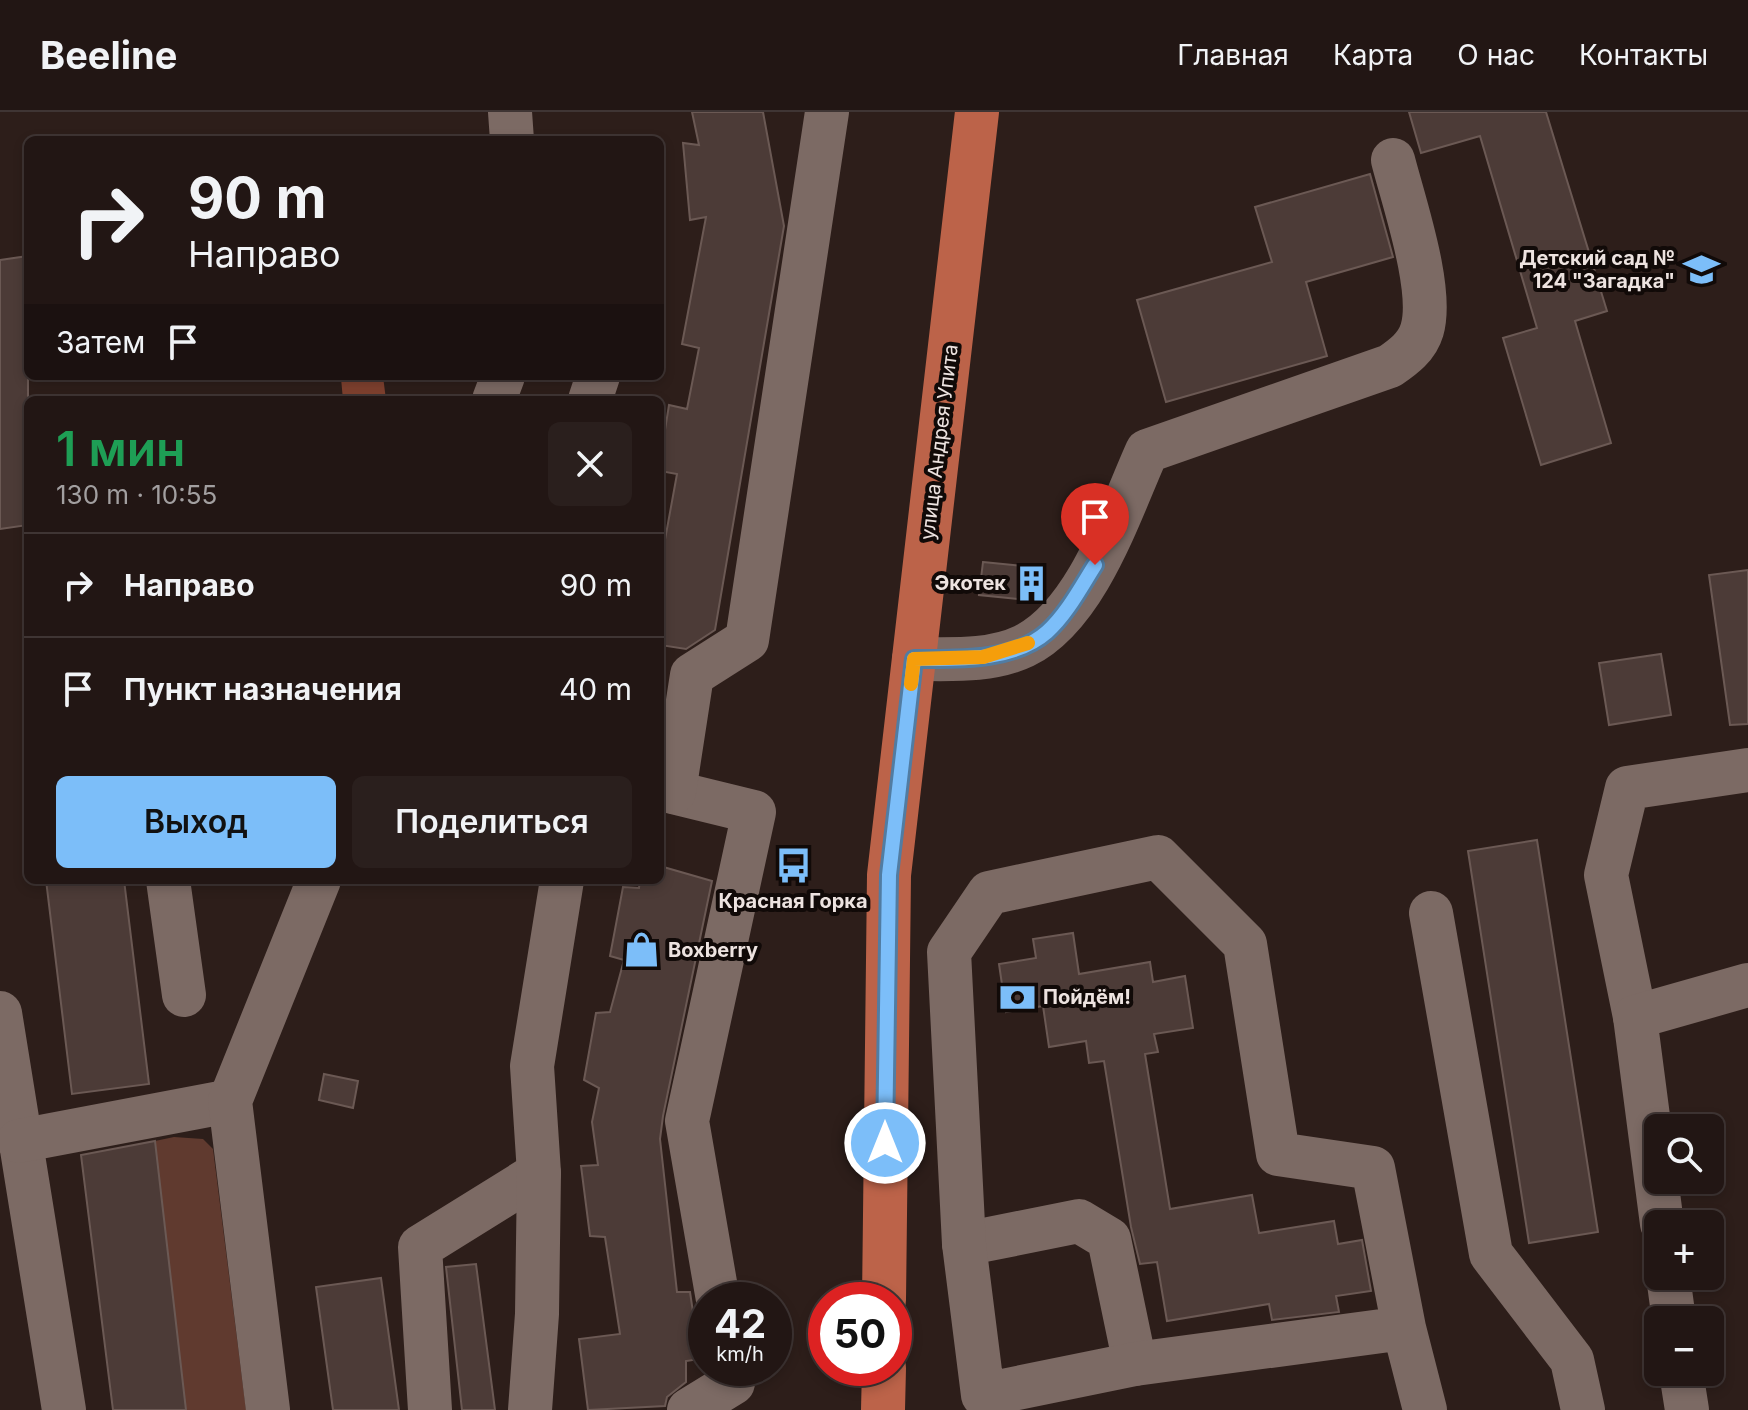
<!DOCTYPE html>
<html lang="ru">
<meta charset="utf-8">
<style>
:root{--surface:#221614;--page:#2a1f1d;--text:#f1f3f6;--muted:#a29fa0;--line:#3f3534;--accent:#7cbef9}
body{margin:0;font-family:Inter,sans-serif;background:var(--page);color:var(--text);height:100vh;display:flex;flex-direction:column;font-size:30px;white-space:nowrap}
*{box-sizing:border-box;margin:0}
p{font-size:26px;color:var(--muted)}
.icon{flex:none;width:44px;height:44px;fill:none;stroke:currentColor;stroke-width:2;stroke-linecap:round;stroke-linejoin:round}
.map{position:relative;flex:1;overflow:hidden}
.side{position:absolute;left:24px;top:284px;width:640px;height:488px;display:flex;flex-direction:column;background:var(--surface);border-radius:12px;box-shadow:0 4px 12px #0003,0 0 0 2px var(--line)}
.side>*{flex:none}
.top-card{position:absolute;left:24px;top:24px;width:640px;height:244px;border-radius:12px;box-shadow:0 4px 12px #0003,0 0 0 2px var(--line);background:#221614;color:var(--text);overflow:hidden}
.buttons{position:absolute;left:1644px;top:1002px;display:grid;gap:16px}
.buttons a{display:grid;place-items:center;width:80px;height:80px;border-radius:12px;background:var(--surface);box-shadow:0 4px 12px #0003,0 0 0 2px var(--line);font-size:40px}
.speed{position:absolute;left:688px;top:1170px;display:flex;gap:16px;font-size:40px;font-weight:700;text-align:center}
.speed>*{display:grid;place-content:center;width:104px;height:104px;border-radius:50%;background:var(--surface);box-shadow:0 4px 12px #0003,0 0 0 2px var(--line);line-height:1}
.speed small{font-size:20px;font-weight:400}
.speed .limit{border:12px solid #d22;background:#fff;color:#111}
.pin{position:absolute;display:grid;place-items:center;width:68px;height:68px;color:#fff;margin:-82px -34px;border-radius:50% 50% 50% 0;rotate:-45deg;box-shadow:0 0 8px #0007}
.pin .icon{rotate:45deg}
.me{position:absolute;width:88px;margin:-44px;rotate:0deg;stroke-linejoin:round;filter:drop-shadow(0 0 6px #0008)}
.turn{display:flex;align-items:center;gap:28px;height:168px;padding:0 32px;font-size:36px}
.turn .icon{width:104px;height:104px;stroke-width:2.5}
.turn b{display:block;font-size:56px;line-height:68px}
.then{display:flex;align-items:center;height:76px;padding:0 32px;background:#0003;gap:16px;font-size:30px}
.round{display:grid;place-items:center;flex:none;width:84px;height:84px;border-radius:12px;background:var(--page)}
.head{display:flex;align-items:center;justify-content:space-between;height:136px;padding:0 32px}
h1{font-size:48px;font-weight:600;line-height:60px;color:#1e9e55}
.cta{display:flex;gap:16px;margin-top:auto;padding:16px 32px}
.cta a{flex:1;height:92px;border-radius:12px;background:var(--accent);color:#111;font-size:32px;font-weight:600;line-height:92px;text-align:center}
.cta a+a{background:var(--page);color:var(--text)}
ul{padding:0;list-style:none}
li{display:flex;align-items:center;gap:24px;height:104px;padding:0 32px;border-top:2px solid var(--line)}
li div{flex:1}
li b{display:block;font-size:30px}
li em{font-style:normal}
header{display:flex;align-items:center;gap:48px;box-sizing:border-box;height:112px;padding:0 40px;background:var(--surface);border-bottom:2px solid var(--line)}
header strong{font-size:38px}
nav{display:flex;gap:44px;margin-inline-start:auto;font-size:28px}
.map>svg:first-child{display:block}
.green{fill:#603a2f}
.forest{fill:#7f412f}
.building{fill:#4c3b37;stroke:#6b5954;stroke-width:2}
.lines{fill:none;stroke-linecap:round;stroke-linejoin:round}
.minor{stroke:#7c6a64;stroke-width:44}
.major{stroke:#bc6349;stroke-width:44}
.route-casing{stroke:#517ca2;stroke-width:20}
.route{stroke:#7cbef9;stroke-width:14}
.slow{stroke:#f59e0b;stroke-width:14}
.labels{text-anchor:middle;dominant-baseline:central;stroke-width:8;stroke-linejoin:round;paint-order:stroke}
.poi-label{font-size:20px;font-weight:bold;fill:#ede3e0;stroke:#110a08;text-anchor:end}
.street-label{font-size:20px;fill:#ede3e0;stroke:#110a08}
</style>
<header>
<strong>Beeline</strong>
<nav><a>Главная</a><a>Карта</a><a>О нас</a><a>Контакты</a></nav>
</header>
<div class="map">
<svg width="1748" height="1298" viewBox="0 0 1748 1298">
<rect width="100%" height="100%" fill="#2d1e1a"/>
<polygon class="green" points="174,1025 203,1027 213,1037 246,1298 186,1298 155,1029"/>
<polygon class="forest" points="344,264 383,264 386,288 343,288 341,266"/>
<g class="building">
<polygon points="692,0 763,0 784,114 715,518 686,537 660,533 660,455 677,362 660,359 660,349 669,293 687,297 699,236 682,232 706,105 690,108 683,31 699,33"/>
<polygon points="1409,0 1546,0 1607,199 1575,209 1611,331 1541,353 1503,226 1537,216 1480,24 1421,41"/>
<polygon points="1370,62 1393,145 1306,170 1327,244 1166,290 1137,188 1272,150 1255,95"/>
<polygon points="28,144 28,413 0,417 0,148"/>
<polygon points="983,450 1042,456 1039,489 979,483"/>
<polygon points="1748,458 1748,612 1730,613 1709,463"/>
<polygon points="1661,542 1671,603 1609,613 1599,551"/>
<polygon points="1537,728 1598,1120 1529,1131 1468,739"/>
<polygon points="660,754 712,769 663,1004 660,1027 677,1180 690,1180 700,1247 686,1249 686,1270 667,1285 665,1294 588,1298 579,1227 620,1222 605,1125 590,1124 581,1054 598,1053 592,1010 599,976 584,968 596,901 610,900 624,848 610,844 623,775 639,776 640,768 660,768"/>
<polygon points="46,768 124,768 149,972 72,982"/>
<polygon points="1073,821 1079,862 1150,850 1153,870 1185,864 1193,916 1154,922 1158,940 1145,942 1170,1097 1252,1083 1259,1121 1334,1109 1338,1132 1362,1128 1371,1179 1336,1184 1339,1200 1272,1208 1269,1192 1167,1209 1157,1150 1140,1152 1131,1115 1104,949 1089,951 1086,929 1049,935 1043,894 1006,900 999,852 1036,846 1033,827"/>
<polygon points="324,962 358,969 353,996 319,988"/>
<polygon points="155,1029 186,1298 113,1298 81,1043"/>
<polygon points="476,1152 495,1298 462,1298 446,1155"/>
<polygon points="381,1166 399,1298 333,1298 316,1175"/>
</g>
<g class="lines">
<g class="minor">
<polyline points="510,0 512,28"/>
<polyline points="494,288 503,264"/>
<polyline points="590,288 598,264"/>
<path d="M914,547C950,547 991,550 1024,534C1087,503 1120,399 1147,339L1390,254C1403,245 1417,235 1422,218C1434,178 1404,91 1393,48"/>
<polyline points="660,677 754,700 687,1009 718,1188"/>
<polyline points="674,680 692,563 747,528 827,0"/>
<polyline points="168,768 184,883"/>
<polyline points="1431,801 1491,1142 1572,1248 1583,1298"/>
<polyline points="0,901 64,1298"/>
<polyline points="1635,905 1606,763 1627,676 1748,658"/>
<polyline points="19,1029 230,989"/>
<polyline points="1662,1112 1635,905 1748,873"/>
<polyline points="964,1132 1079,1109 1109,1127 1135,1252"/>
<polyline points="1668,1164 1674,1208"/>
<polyline points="1404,1216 1135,1252 983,1283 964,1132 949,840 989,781 1158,745 1245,832 1278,1042 1373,1056 1404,1216 1425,1298"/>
<polyline points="1681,1260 1687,1298"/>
<polyline points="268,1298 230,989 319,768"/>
<polyline points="430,1298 420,1135 539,1061"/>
<polyline points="530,1298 537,1202 539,1061 532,954 562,768"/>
<polyline points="689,1298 733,1271 730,1256"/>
</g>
<g class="major">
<polyline points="884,1188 889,763 977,0"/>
<polyline points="883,1298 884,1256"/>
</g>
</g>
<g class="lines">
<defs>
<path id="route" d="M885,1031L889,763L914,547C956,547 1013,550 1047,520C1067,502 1081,475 1095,453"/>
</defs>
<use href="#route" class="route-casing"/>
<use href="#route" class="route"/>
<polyline class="slow" points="911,572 914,547 983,545 1028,531"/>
</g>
<defs>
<symbol id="school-bare" viewBox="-9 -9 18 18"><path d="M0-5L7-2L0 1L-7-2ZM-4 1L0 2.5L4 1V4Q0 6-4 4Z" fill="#7cbef9" stroke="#110a08" stroke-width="2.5" paint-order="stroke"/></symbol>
<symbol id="building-bare" viewBox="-9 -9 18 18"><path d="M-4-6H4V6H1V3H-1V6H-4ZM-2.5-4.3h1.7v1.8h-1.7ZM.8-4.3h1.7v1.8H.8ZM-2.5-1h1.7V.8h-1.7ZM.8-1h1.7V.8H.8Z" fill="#7cbef9" stroke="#110a08" stroke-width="2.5" paint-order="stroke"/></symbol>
<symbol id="bus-bare" viewBox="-9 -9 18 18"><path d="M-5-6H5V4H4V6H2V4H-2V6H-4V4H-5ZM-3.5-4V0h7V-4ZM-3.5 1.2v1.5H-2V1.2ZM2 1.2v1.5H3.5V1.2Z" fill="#7cbef9" stroke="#110a08" stroke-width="2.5" paint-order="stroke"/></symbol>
<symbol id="shop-bare" viewBox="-9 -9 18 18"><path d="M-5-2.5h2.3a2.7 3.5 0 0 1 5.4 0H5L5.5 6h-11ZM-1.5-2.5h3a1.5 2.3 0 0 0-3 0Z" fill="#7cbef9" stroke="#110a08" stroke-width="2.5" paint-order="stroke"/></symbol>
<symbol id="bank-bare" viewBox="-9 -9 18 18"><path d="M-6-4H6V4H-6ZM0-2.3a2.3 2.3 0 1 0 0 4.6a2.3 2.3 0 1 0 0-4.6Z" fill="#7cbef9" stroke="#110a08" stroke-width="2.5" paint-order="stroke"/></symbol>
</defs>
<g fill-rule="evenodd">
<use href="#school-bare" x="1676" y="132" width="51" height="51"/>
<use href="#building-bare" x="1006" y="446" width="51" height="51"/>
<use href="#bus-bare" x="768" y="728" width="51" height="51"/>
<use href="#shop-bare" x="616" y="812" width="51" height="51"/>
<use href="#bank-bare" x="992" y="860" width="51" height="51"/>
</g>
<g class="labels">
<g class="poi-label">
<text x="1675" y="146">Детский сад №<tspan x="1675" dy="23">124 "Загадка"</tspan></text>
<text x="1006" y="471">Экотек</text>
<text x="793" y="789" text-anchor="middle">Красная Горка</text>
<text x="668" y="838" text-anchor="start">Boxberry</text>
<text x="1043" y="885" text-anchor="start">Пойдём!</text>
</g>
<g class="street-label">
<text transform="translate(939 330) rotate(-83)">улица Андрея Упита</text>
</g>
</g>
</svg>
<div class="buttons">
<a><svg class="icon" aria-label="search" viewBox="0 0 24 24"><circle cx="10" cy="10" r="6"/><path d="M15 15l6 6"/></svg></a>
<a>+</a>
<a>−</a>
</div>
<div class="speed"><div>42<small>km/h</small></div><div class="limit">50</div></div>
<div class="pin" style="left:1095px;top:453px;background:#d93025"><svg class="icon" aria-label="arrive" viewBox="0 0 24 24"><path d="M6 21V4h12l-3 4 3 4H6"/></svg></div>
<svg class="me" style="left:885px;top:1031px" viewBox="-20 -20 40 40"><circle r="17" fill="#7cbef9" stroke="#fff" stroke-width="3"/><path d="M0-11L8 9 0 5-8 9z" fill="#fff"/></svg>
<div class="top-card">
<div class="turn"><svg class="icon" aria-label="right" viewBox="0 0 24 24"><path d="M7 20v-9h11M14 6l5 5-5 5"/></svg><div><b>90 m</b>Направо</div></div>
<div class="then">Затем<svg class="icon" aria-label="arrive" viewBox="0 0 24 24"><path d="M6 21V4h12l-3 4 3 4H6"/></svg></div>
</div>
<section class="side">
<div class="head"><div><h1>1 мин</h1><p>130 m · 10:55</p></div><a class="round"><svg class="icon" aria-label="close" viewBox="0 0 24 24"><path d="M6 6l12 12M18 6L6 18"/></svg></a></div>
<ul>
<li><svg class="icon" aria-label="right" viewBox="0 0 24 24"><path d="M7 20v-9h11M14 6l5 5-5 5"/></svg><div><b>Направо</b></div><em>90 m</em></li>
<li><svg class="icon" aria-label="arrive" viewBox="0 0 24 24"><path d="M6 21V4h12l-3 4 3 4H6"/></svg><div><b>Пункт назначения</b></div><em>40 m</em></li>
</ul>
<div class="cta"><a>Выход</a><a>Поделиться</a></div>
</section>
</div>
